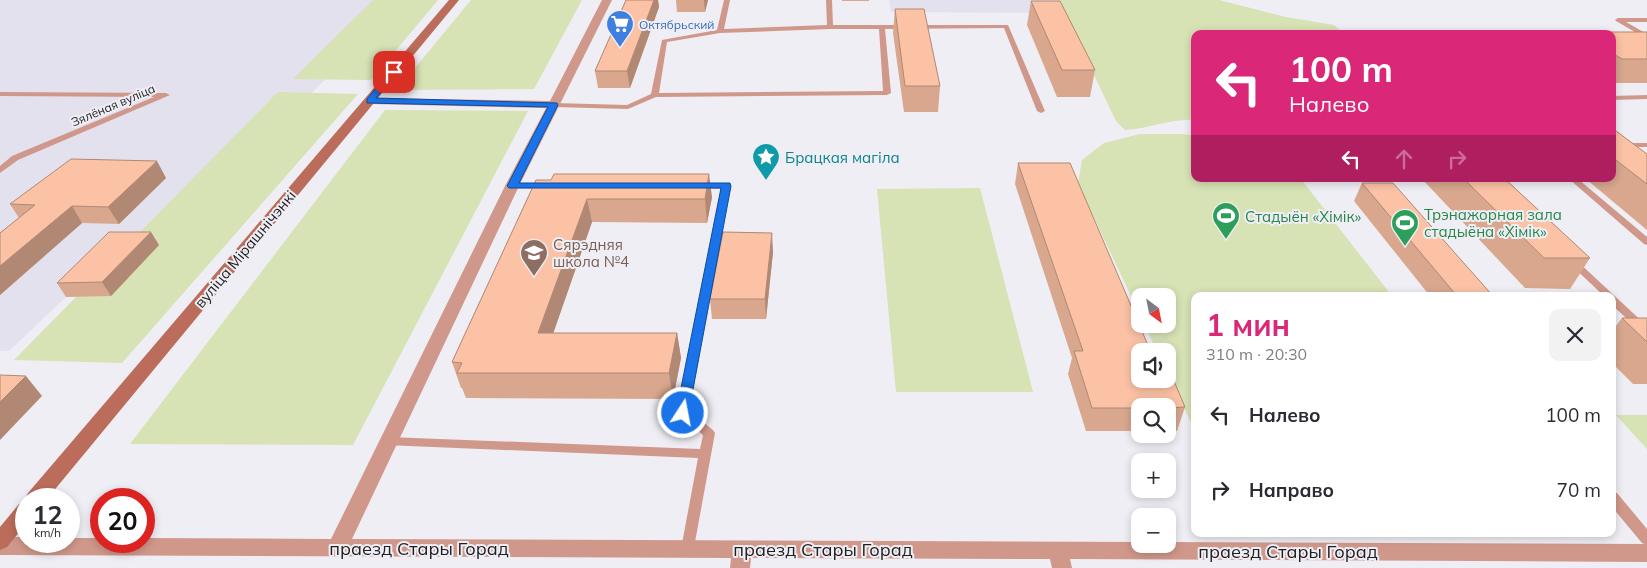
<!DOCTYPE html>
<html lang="ru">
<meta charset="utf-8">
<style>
:root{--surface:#fff;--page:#f2f2f3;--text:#2b2b33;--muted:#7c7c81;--accent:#db2777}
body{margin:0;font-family:Mulish,sans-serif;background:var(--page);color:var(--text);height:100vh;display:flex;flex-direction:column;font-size:19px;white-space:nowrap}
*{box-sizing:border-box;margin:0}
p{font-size:16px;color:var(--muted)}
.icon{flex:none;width:28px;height:28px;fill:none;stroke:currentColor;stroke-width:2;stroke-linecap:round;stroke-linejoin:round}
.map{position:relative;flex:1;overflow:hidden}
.panel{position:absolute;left:1191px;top:292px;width:425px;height:245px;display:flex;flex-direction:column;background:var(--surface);border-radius:10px;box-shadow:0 2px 8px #0003}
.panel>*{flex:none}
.hud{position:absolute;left:1191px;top:30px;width:425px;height:152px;border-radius:10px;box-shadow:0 2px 8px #0003;background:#db2777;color:#fff;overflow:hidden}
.needle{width:32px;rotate:148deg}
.fabs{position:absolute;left:1131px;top:288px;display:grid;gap:10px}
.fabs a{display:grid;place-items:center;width:45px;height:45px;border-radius:10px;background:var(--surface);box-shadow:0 2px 8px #0003;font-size:25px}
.speed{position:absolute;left:15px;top:488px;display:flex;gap:10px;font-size:25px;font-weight:700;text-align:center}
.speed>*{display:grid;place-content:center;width:65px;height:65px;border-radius:50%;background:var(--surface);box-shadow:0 2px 8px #0003;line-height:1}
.speed small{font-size:12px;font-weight:400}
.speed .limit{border:8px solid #d22;background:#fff;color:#111}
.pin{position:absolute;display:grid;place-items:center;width:42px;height:42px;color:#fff;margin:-21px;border-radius:10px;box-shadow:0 2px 8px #0006}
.me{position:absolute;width:55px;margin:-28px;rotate:11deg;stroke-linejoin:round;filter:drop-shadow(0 0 4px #0008)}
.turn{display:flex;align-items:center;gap:18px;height:105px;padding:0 15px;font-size:22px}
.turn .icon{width:65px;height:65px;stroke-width:2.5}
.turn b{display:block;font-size:35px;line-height:42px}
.lanes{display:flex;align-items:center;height:48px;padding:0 15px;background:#0003;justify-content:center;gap:25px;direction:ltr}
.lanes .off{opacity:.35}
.round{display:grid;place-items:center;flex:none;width:52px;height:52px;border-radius:10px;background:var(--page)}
.head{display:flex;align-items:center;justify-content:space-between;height:85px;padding:0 15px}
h1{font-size:30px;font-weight:700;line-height:38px;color:var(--accent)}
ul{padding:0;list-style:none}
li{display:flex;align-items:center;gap:15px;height:75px;padding:0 15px}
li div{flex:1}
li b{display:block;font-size:19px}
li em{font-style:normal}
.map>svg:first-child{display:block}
.built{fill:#e3e1ee}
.green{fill:#d7e2b5}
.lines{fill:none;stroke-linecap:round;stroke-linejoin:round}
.lane{fill:#d0988b;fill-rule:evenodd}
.street{fill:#d0988b;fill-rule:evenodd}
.secondary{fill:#bc6c5a;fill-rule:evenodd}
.wall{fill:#d8a78e}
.shaded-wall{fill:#b08874}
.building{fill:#fbc2a5;stroke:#b08874}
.route{fill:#1a73e8;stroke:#114b97}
.labels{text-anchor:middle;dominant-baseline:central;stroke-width:4;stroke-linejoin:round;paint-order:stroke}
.far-shop-label{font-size:12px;fill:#366cbe;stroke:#efeef4;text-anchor:start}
.far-street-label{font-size:12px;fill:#1f1e20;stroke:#efeef4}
.culture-label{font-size:15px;fill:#0d838f;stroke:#efeef4;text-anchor:start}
.leisure-label{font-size:15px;fill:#27864d;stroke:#efeef4;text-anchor:start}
.education-label{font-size:15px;fill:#785e54;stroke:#efeef4;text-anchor:start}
.street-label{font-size:15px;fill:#1f1e20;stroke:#efeef4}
.near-street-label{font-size:18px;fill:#1f1e20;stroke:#efeef4}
</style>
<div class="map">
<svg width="1647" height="568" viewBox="0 0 1647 568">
<rect width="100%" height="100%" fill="#efeef4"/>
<g class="built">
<polygon points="0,0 405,0 159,245 111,296 66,297 9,351 0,351"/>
<polygon points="889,0 1053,0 1059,13 891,12"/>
</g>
<g class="green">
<polygon points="373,0 438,0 371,80 293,79"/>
<polygon points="471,0 582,0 534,89 397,90"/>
<path d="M1058,0H1219L1286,17L1334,25L1345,34H1195V120C1171,118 1149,129 1125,130L1116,121Z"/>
<polygon points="278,92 358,94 122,363 14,360"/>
<polygon points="385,110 528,111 353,445 130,444"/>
<polygon points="1140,134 1183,134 1195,136 1195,179 1298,179 1304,183 1392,296 1195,296 1195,431 1168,374 1168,351 1157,351 1144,324 1168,324 1168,296 1140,296 1140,315 1078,184 1082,160 1104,143"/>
<polygon points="980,188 1033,392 896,392 877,189"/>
<polygon points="1616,415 1647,415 1647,449"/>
</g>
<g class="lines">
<g class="lane">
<path d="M724,0H730L724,29L827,25L826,0H832L833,25H1008L1045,111L1041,113L1037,111L1004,28L885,29L891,93L887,95L656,97L628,109L554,107L550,105L554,103L627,105L651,94L662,40L717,30ZM830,29H879L883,91L659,93L667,42L720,33Z"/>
<polygon points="1618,18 1647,18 1647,22 1626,22 1647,34 1647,39 1616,21 1615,20"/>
<polygon points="0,92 166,93 170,95 18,160 0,173 0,166 12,156 154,97 0,96"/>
<polygon points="1647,95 1647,99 1612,100 1612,96"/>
<rect x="1612" y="143" width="35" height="4"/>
<polygon points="1569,179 1578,179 1647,237 1647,245 1644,244"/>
<polygon points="512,183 546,183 550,186 546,189 509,188 508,186"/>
<polygon points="698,183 726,183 730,186 689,411 713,430 715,433 693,553 688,555 683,553 681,549 698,458 385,445 383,442 385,439 389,437 700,449 703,435 677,413 721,189 695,188 694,186 695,184"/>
<polygon points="1573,259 1576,260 1647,326 1647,330 1639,330 1612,305 1612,296 1604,296 1570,264 1568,262"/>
<polygon points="1612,492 1617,493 1647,529 1647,545 1642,543 1612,507"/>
</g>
<polygon class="street" points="602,0 612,0 519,186 352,539 1140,542 1140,544 1168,544 1168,542 1647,544 1647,562 1070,559 1072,568 1052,568 1050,559 751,558 750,568 730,568 731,558 0,555 0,537 26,537 26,541 69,541 69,538 101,538 101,541 144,541 144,538 331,539 505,186 546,108 370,104 364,101 370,98 550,101"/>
<g class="secondary">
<polygon points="449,0 459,0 47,499 26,499 26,501 25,499 28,493"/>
<polygon points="26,502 26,524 7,547 0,550 0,527 19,504"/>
</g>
</g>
<g class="wall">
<polygon points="626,0 658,0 659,7 630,88 598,88 595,71"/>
<polygon points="676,0 708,0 705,12 677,12"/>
<rect x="842" y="0" width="27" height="1"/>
<polygon points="1031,1 1095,70 1090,97 1057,97 1027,25"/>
<polygon points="895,9 940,86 938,112 904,112 893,33"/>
<polygon points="1581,32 1647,32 1647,83 1612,83 1612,34 1580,34"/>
<polygon points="1612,128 1647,154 1647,230 1586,179 1612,179"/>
<polygon points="1018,163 1150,350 1185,407 1177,431 1168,431 1168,406 1140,406 1140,431 1086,431 1068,374 1072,358 1015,184"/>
<polygon points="166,178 119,224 82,223 0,295 0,233 19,218 10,204"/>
<polygon points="1422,179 1505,179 1590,258 1570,289 1525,288"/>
<polygon points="536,180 712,197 707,223 592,222 553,333 677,333 681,358 673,399 466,398 462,388 461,388 452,362"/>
<polygon points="1362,183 1493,296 1430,296 1354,201"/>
<polygon points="159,245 111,296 66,297 57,283"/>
<polygon points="773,252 766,319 712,319 710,299"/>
<polygon points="1622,318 1647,318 1647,384 1633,384 1612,363 1612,331"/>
</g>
<g class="shaded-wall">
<polygon points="654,0 658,0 659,7 630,88 627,71"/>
<polygon points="704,0 708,0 705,12"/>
<polygon points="157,161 166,178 119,224 108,207"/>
<polygon points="709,174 712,197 707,223 705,199"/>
<polygon points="587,199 592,222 545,357 538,333"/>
<polygon points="72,206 82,223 0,295 0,266"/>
<polygon points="151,232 159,245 111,296 102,282"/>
<polygon points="772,233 773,252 766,319 765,299"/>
<polygon points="677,333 681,358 673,399 669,373"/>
<polygon points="26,376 42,396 0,440 0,402"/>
</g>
<g class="building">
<polygon points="626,0 654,0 627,71 595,71"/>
<polygon points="1031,1 1060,1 1095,70 1062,70"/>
<polygon points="895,9 924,9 940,86 905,86"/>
<polygon points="1581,32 1647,32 1647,59 1622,59 1612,53 1612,34 1583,34"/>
<polygon points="1612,128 1647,154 1647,184 1612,157"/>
<polygon points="71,159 157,161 108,207 72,206 0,266 0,233 35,205 10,204"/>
<polygon points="1018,163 1070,163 1150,350 1160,350 1160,351 1140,351 1140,379 1168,379 1168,367 1185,407 1168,408 1168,406 1140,406 1140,408 1092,408 1074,351 1083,351"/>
<polygon points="554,174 709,174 705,199 587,199 538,333 677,333 669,373 457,373 462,363 452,362 536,180 551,180"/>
<polygon points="1464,179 1505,179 1590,258 1544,258"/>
<polygon points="1362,183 1393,183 1493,296 1457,296"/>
<polygon points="109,232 151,232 102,282 57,283"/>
<polygon points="723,232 772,233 765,299 710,299"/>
<polygon points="1622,318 1647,318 1647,342"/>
<polygon points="0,375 26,376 0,402"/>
</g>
<polygon class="route" points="391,70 398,72 376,98 557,103 558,105 519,183 730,183 731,186 688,416 678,416 676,413 721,188 509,188 507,186 548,107 367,103 367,99"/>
<defs>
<symbol id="supermarket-pin" viewBox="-11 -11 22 30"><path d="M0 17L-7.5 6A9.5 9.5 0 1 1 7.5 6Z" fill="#3f7fe0" stroke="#efeef4"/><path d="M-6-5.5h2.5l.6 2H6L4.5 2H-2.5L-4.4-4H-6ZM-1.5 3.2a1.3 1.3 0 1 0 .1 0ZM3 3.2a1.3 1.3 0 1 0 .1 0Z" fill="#fff"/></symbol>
<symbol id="sight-pin" viewBox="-11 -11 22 30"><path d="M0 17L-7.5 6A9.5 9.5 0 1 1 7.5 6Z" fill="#0f9aa8" stroke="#efeef4"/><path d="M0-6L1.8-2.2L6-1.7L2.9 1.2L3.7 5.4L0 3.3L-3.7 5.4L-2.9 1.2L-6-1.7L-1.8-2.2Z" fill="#fff"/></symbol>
<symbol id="stadium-pin" viewBox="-11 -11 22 30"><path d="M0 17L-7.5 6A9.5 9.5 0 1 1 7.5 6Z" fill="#2e9e5b" stroke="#efeef4"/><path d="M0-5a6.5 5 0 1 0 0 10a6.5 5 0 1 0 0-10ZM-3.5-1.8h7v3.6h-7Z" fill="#fff"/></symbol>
<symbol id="school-pin" viewBox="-11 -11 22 30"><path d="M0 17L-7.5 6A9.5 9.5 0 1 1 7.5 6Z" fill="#8d6e63" stroke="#efeef4"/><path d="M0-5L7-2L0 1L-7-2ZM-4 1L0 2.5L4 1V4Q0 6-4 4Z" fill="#fff"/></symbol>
</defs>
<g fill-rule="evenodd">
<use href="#supermarket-pin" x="604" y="8" width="32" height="43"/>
<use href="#sight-pin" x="750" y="141" width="32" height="43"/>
<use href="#stadium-pin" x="1210" y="200" width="32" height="43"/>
<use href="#stadium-pin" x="1389" y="207" width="32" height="43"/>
<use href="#school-pin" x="518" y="237" width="32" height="43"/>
</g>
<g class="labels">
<g class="far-shop-label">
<text x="639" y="24">Октябрьский</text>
</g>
<g class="far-street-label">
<text transform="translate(113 105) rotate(-23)">Зялёная вуліца</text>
</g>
<g class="culture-label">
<text x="785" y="157">Брацкая магіла</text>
</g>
<g class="leisure-label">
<text x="1424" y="214">Трэнажорная зала<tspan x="1424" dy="17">стадыёна «Хімік»</tspan></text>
<text x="1245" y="216">Стадыён «Хімік»</text>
</g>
<g class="education-label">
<text x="553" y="244">Сярэдняя<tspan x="553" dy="17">школа №4</tspan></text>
</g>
<g class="street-label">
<text transform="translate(245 249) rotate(-50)">вуліца Мірашнічэнкі</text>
</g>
<g class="near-street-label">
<text x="419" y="548">праезд Стары Горад</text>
<text x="823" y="549">праезд Стары Горад</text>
<text x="1288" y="551">праезд Стары Горад</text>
</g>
</g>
</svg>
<div class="fabs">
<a><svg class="needle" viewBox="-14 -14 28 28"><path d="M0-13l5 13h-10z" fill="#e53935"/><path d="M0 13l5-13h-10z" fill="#7c7c81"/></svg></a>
<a><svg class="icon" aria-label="sound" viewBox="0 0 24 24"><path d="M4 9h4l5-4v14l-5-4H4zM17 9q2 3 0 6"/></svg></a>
<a><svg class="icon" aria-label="search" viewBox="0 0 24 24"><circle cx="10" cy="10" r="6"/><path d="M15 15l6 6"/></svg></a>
<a>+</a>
<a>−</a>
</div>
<div class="speed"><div>12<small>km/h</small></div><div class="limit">20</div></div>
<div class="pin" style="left:394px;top:72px;background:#d93025"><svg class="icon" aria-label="arrive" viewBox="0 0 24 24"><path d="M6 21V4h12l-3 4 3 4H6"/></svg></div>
<svg class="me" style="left:683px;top:413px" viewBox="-20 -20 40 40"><circle r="17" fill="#1a73e8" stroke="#fff" stroke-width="3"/><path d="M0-11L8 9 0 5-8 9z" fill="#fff"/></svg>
<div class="hud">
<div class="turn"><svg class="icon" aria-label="left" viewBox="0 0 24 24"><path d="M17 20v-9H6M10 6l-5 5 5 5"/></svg><div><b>100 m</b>Налево</div></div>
<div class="lanes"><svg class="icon" aria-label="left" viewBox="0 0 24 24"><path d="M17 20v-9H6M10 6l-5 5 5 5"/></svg><svg class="icon off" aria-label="ahead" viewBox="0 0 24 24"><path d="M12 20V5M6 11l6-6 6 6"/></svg><svg class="icon off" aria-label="right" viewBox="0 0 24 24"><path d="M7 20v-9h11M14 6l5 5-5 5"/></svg></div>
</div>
<section class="panel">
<div class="head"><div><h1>1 мин</h1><p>310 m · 20:30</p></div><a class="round"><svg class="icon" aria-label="close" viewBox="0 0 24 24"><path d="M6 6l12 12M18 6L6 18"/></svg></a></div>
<ul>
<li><svg class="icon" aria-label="left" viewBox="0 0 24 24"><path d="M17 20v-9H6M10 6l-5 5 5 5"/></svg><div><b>Налево</b></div><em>100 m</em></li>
<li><svg class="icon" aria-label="right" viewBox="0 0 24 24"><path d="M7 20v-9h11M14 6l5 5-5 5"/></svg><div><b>Направо</b></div><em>70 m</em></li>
</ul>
</section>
</div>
